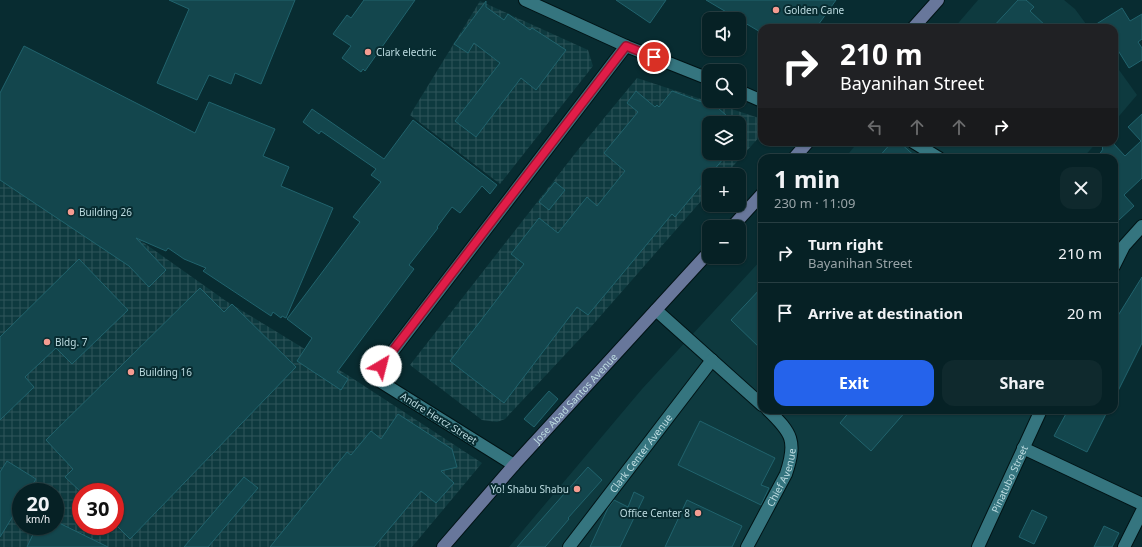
<!DOCTYPE html>
<meta charset="utf-8">
<style>
:root{--surface:#062125;--page:#0f292d;--text:#f1f3f6;--muted:#98a3a7;--line:#273e42;--accent:#2563eb}
body{margin:0;font-family:"Noto Sans",sans-serif;background:var(--page);color:var(--text);height:100vh;display:flex;flex-direction:column;font-size:15px;white-space:nowrap}
*{box-sizing:border-box;margin:0}
p{font-size:13px;color:var(--muted)}
.icon{flex:none;width:22px;height:22px;fill:none;stroke:currentColor;stroke-width:2;stroke-linecap:round;stroke-linejoin:round}
.map{position:relative;flex:1;overflow:hidden}
.panel{position:absolute;left:758px;top:154px;width:360px;height:260px;display:flex;flex-direction:column;background:var(--surface);border-radius:12px;box-shadow:0 1px 3px #0004,0 0 0 1px var(--line)}
.panel>*{flex:none}
.banner{position:absolute;left:758px;top:24px;width:360px;height:122px;border-radius:12px;box-shadow:0 1px 3px #0004,0 0 0 1px var(--line);background:#202124;color:#fff;overflow:hidden}
.buttons{position:absolute;left:702px;top:12px;display:grid;gap:8px}
.buttons a{display:grid;place-items:center;width:44px;height:44px;border-radius:8px;background:var(--surface);box-shadow:0 1px 3px #0004,0 0 0 1px var(--line);font-size:20px}
.speed{position:absolute;left:12px;top:483px;display:flex;gap:8px;font-size:20px;font-weight:700;text-align:center}
.speed>*{display:grid;place-content:center;width:52px;height:52px;border-radius:50%;background:var(--surface);box-shadow:0 1px 3px #0004,0 0 0 1px var(--line);line-height:1}
.speed small{font-size:10px;font-weight:400}
.speed .limit{border:6px solid #d22;background:#fff;color:#111}
.pin{position:absolute;display:grid;place-items:center;width:34px;height:34px;color:#fff;margin:-17px;border:2px solid #fff;border-radius:50%;box-shadow:0 1px 4px #0007}
.me{position:absolute;width:44px;margin:-22px;rotate:37deg;stroke-linejoin:round;filter:drop-shadow(0 0 3px #0008)}
.turn{display:flex;align-items:center;gap:14px;height:84px;padding:0 16px;font-size:18px}
.turn .icon{width:52px;height:52px;stroke-width:2.5}
.turn b{display:block;font-size:28px;line-height:34px}
.lanes{display:flex;align-items:center;height:38px;padding:0 16px;background:#0003;justify-content:center;gap:20px;direction:ltr}
.lanes .off{opacity:.35}
.round{display:grid;place-items:center;flex:none;width:42px;height:42px;border-radius:12px;background:var(--page)}
.overview{display:flex;align-items:center;justify-content:space-between;height:68px;padding:0 16px}
h1{font-size:24px;font-weight:700;line-height:30px}
.button{display:flex;gap:8px;margin-top:auto;padding:8px 16px}
.button a{flex:1;height:46px;border-radius:12px;background:var(--accent);color:#fff;font-size:16px;font-weight:700;line-height:46px;text-align:center}
.button a+a{background:var(--page);color:var(--text)}
ul{padding:0;list-style:none}
li{display:flex;align-items:center;gap:12px;height:60px;padding:0 16px;border-top:1px solid var(--line)}
li div{flex:1}
li b{display:block;font-size:15px}
li em{font-style:normal}
.map>svg:first-child{display:block}
.built{fill:#0e3a3f}
.industrial{fill:url(#industrial-grid);fill-rule:evenodd}
.building{fill:#13464d;stroke:#21636d}
.lines{fill:none;stroke-linecap:round;stroke-linejoin:round}
.street-casing{stroke:#011315;stroke-width:14}
.secondary-casing{stroke:#011315;stroke-width:14}
.street{stroke:#35757f;stroke-width:12}
.secondary{stroke:#68779b;stroke-width:12}
.route-casing{stroke:#92132f;stroke-width:10}
.route{stroke:#e11d48;stroke-width:7}
.poi-dot{fill:#f59c91;stroke:#082c31;stroke-width:1.5}
.labels{text-anchor:middle;dominant-baseline:central;stroke-width:4;stroke-linejoin:round;paint-order:stroke}
.poi-label{font-size:10px;fill:#bddce1;stroke:#082c31;text-anchor:start}
.street-label{font-size:10px;fill:#bddce1;stroke:#082c31}
</style>
<div class="map">
<svg width="1142" height="547" viewBox="0 0 1142 547">
<defs>
<pattern id="industrial-grid" width="8" height="8" patternUnits="userSpaceOnUse"><rect width="8" height="8" fill="#0e3a3f"/><path d="M0 4h8M4 0v8" fill="none" stroke="#2f565a"/></pattern>
</defs>
<rect width="100%" height="100%" fill="#082c31"/>
<g class="built">
<polygon points="978,0 1064,0 1075,9 1089,28 954,28"/>
<polygon points="1114,63 1137,95 1114,122"/>
<polygon points="858,142 1097,142 1083,158 845,158"/>
<polygon points="762,259 762,410 1037,410 971,547 509,547 642,389"/>
</g>
<g class="industrial">
<polygon points="480,1 588,50 593,66 500,184 410,115"/>
<path d="M637,78L762,119V134L725,175H709V192L590,328L505,419L497,422L482,420L410,365L577,151ZM709,123H739V153H709Z"/>
<path d="M0,141L226,301L349,376L482,463L412,547H0ZM21,492H55V526H21ZM81,492H115V526H81Z"/>
</g>
<g class="building">
<polygon points="169,0 295,0 261,84 235,73 231,84 209,75 197,100 157,83 189,9"/>
<polygon points="364,0 415,0 365,71 363,69 361,72 342,58 351,46 333,34 347,15 351,18"/>
<polygon points="616,0 666,0 650,23"/>
<polygon points="706,0 836,0 816,28 762,28 762,33"/>
<polygon points="1018,0 1026,0 1034,7 1030,11 1048,28 992,28"/>
<polygon points="486,1 486,7 504,20 508,14 530,30 532,28 566,50 536,90 521,78 476,137 455,121 500,63 474,43 468,53 454,44"/>
<polygon points="1122,8 1130,21 1142,14 1142,39 1138,42 1142,48 1142,60 1129,68 1114,44 1114,28 1090,28"/>
<polygon points="24,46 195,133 209,102 275,129 263,156 289,167 281,186 333,208 286,318 282,316 281,318 273,312 271,316 203,271 206,268 184,259 168,248 166,251 136,238 166,270 149,287 129,266 0,180 0,93"/>
<polygon points="636,91 655,107 657,105 659,107 672,91 718,108 735,123 709,123 709,153 728,153 675,217 672,214 588,315 577,307 504,403 450,361 524,264 511,254 539,218 558,233 587,197 597,206 625,171 604,153 638,112 627,103"/>
<polygon points="312,109 384,159 413,120 497,185 490,194 482,186 460,213 452,207 437,227 438,228 409,265 414,269 337,372 348,379 341,390 297,361 312,338 287,319 360,222 353,217 381,182 371,175 376,169 321,131 319,134 303,122"/>
<polygon points="1142,114 1142,178 1124,195 1134,206 1119,220 1114,214 1114,158 1097,158 1103,149 1102,148 1108,142 1112,142 1125,156 1141,141 1128,127"/>
<polygon points="892,142 899,142 917,158 878,158"/>
<polygon points="555,182 565,190 549,210 539,202"/>
<polygon points="79,259 128,310 72,364 56,348 25,377 34,387 0,420 0,337"/>
<polygon points="1142,277 1142,343 1114,399 1114,322"/>
<polygon points="762,287 762,350 731,320"/>
<polygon points="200,288 224,312 232,304 296,367 130,539 115,524 115,492 81,492 65,477 73,469 46,440"/>
<polygon points="549,391 558,399 534,427 524,419"/>
<polygon points="851,410 907,410 871,451 840,423"/>
<polygon points="1068,410 1108,410 1087,452 1054,436"/>
<polygon points="398,414 452,449 457,467 441,471 454,483 436,503 421,491 374,547 270,547 347,452 351,455 371,431 381,439"/>
<polygon points="700,421 775,458 761,485 769,488 761,505 678,465"/>
<polygon points="7,461 36,479 28,492 21,492 21,503 0,537 0,472"/>
<polygon points="588,467 602,480 568,518 569,519 545,547 517,547"/>
<polygon points="244,477 258,488 208,547 184,547"/>
<polygon points="634,492 644,497 620,547 590,547 608,508 614,500 628,507"/>
<polygon points="687,500 742,526 732,547 665,547"/>
<polygon points="1032,510 1047,517 1034,544 1019,537"/>
<polygon points="55,521 108,547 27,547 37,526 55,526"/>
<polygon points="1104,526 1119,533 1112,547 1094,547"/>
</g>
<g class="lines">
<defs>
<g id="street">
<polyline points="525,0 626,46 709,79"/>
<polyline points="739,91 762,101"/>
<polyline points="913,142 939,158"/>
<polyline points="1114,266 1124,246 1142,226"/>
<polyline points="656,310 762,405"/>
<polyline points="1023,448 1142,504"/>
<polyline points="514,465 373,377 626,46"/>
<path id="s1" d="M569,547L712,360"/>
<path id="s2" d="M747,547L786,474C797,441 792,433 768,410"/>
<path id="s3" d="M978,547L1041,410"/>
<polyline points="1124,547 1142,511"/>
</g>
<g id="secondary">
<polyline points="913,28 938,0"/>
<polyline points="794,158 808,142"/>
<polyline points="732,227 762,194"/>
<path id="s4" d="M443,547L514,465L709,252"/>
</g>
</defs>
<use href="#street" class="street-casing"/>
<use href="#secondary" class="secondary-casing"/>
<use href="#street" class="street"/>
<use href="#secondary" class="secondary"/>
</g>
<g class="lines">
<defs>
<polyline id="route" points="381,366 626,46 654,57"/>
</defs>
<use href="#route" class="route-casing"/>
<use href="#route" class="route"/>
</g>
<g class="poi-dot">
<circle cx="776" cy="10" r="4"/>
<circle cx="368" cy="52" r="4"/>
<circle cx="71" cy="212" r="4"/>
<circle cx="47" cy="342" r="4"/>
<circle cx="131" cy="372" r="4"/>
<circle cx="577" cy="489" r="4"/>
<circle cx="698" cy="513" r="4"/>
</g>
<g class="labels">
<g class="poi-label">
<text x="784" y="10">Golden Cane</text>
<text x="376" y="52">Clark electric</text>
<text x="79" y="212">Building 26</text>
<text x="55" y="342">Bldg. 7</text>
<text x="139" y="372">Building 16</text>
<text x="569" y="489" text-anchor="end">Yo! Shabu Shabu</text>
<text x="690" y="513" text-anchor="end">Office Center 8</text>
</g>
<g class="street-label">
<text stroke="none"><textPath href="#s4" startOffset="199">Jose Abad Santos Avenue</textPath></text>
<text transform="translate(439 418) rotate(32)">Andre Hercz Street</text>
<text stroke="none"><textPath href="#s1" startOffset="118">Clark Center Avenue</textPath></text>
<text stroke="none"><textPath href="#s2" startOffset="78">Chief Avenue</textPath></text>
<text stroke="none"><textPath href="#s3" startOffset="75">Pinatubo Street</textPath></text>
</g>
</g>
</svg>
<div class="buttons">
<a><svg class="icon" aria-label="sound" viewBox="0 0 24 24"><path d="M4 9h4l5-4v14l-5-4H4zM17 9q2 3 0 6"/></svg></a>
<a><svg class="icon" aria-label="search" viewBox="0 0 24 24"><circle cx="10" cy="10" r="6"/><path d="M15 15l6 6"/></svg></a>
<a><svg class="icon" aria-label="layers" viewBox="0 0 24 24"><path d="M12 4l9 5-9 5-9-5zM3 14l9 5 9-5"/></svg></a>
<a>+</a>
<a>−</a>
</div>
<div class="speed"><div>20<small>km/h</small></div><div class="limit">30</div></div>
<div class="pin" style="left:654px;top:57px;background:#d93025"><svg class="icon" aria-label="arrive" viewBox="0 0 24 24"><path d="M6 21V4h12l-3 4 3 4H6"/></svg></div>
<svg class="me" style="left:381px;top:366px" viewBox="-20 -20 40 40"><circle r="19" fill="#fff"/><path d="M0-13L10 11 0 6-10 11z" fill="#e11d48"/></svg>
<div class="banner">
<div class="turn"><svg class="icon" aria-label="right" viewBox="0 0 24 24"><path d="M7 20v-9h11M14 6l5 5-5 5"/></svg><div><b>210 m</b>Bayanihan Street</div></div>
<div class="lanes"><svg class="icon off" aria-label="left" viewBox="0 0 24 24"><path d="M17 20v-9H6M10 6l-5 5 5 5"/></svg><svg class="icon off" aria-label="ahead" viewBox="0 0 24 24"><path d="M12 20V5M6 11l6-6 6 6"/></svg><svg class="icon off" aria-label="ahead" viewBox="0 0 24 24"><path d="M12 20V5M6 11l6-6 6 6"/></svg><svg class="icon" aria-label="right" viewBox="0 0 24 24"><path d="M7 20v-9h11M14 6l5 5-5 5"/></svg></div>
</div>
<section class="panel">
<div class="overview"><div><h1>1 min</h1><p>230 m · 11:09</p></div><a class="round"><svg class="icon" aria-label="close" viewBox="0 0 24 24"><path d="M6 6l12 12M18 6L6 18"/></svg></a></div>
<ul>
<li><svg class="icon" aria-label="right" viewBox="0 0 24 24"><path d="M7 20v-9h11M14 6l5 5-5 5"/></svg><div><b>Turn right</b><p>Bayanihan Street</p></div><em>210 m</em></li>
<li><svg class="icon" aria-label="arrive" viewBox="0 0 24 24"><path d="M6 21V4h12l-3 4 3 4H6"/></svg><div><b>Arrive at destination</b></div><em>20 m</em></li>
</ul>
<div class="button"><a>Exit</a><a>Share</a></div>
</section>
</div>
